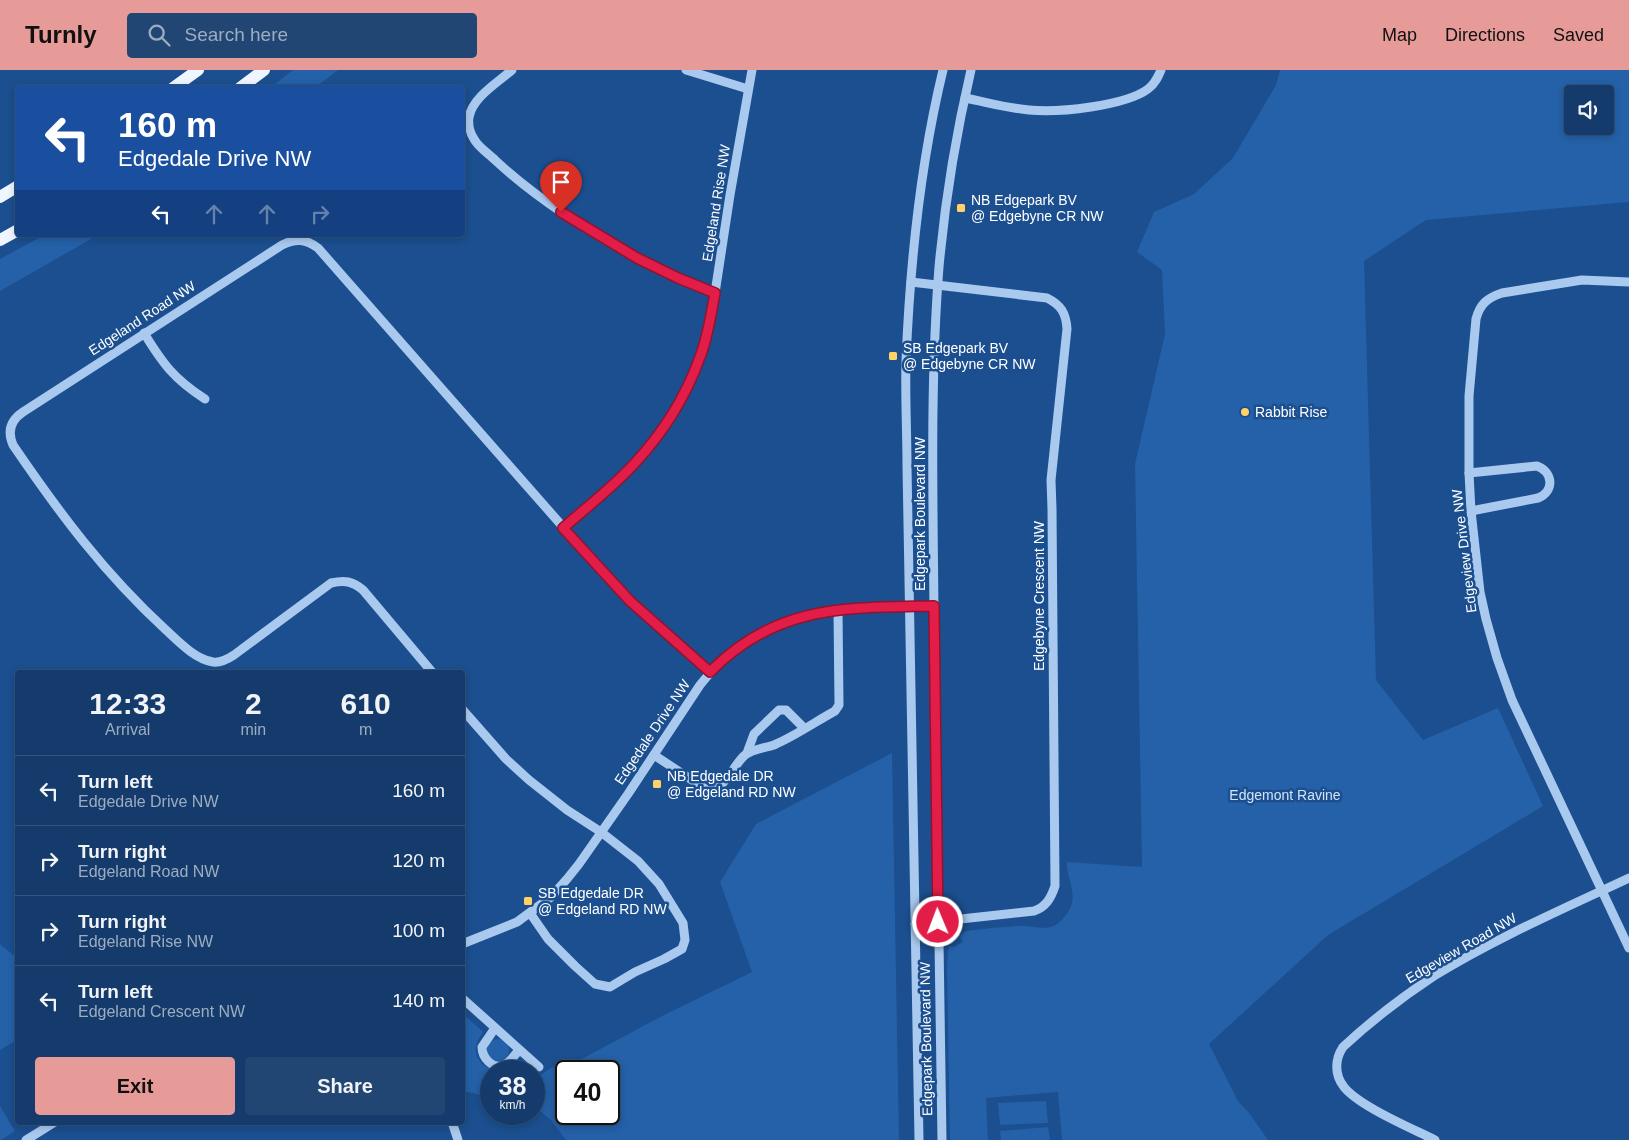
<!DOCTYPE html>
<style>
:root{--surface:#143b6b;--page:#214673;--text:#f1f3f6;--muted:#9dadc1;--line:#33557e;--accent:#e69b98}
body{margin:0;font-family:Helvetica,sans-serif;background:var(--page);color:var(--text);height:100vh;display:flex;flex-direction:column;font-size:19px;white-space:nowrap}
*{box-sizing:border-box;margin:0}
p{font-size:16px;color:var(--muted)}
.icon{flex:none;width:28px;height:28px;fill:none;stroke:currentColor;stroke-width:2;stroke-linecap:round;stroke-linejoin:round}
.map{position:relative;flex:1;overflow:hidden}
.details{position:absolute;left:15px;top:600px;width:450px;height:455px;display:flex;flex-direction:column;background:var(--surface);border-radius:5px;box-shadow:0 2px 8px #0003,0 0 0 1px var(--line)}
.details>*{flex:none}
.guide{position:absolute;left:15px;top:15px;width:450px;height:152px;border-radius:5px;box-shadow:0 2px 8px #0003,0 0 0 1px var(--line);background:#1a4fa0;color:#fff;overflow:hidden}
.tools{position:absolute;left:1564px;top:15px;display:grid;gap:10px}
.tools a{display:grid;place-items:center;width:50px;height:50px;border-radius:5px;background:var(--surface);box-shadow:0 2px 8px #0003,0 0 0 1px var(--line);font-size:25px}
.speed{position:absolute;left:480px;top:990px;display:flex;gap:10px;font-size:25px;font-weight:700;text-align:center}
.speed>*{display:grid;place-content:center;width:65px;height:65px;border-radius:50%;background:var(--surface);box-shadow:0 2px 8px #0003,0 0 0 1px var(--line);line-height:1}
.speed small{font-size:12px;font-weight:400}
.speed .limit{border:2px solid #111;border-radius:8px;background:#fff;color:#111}
.pin{position:absolute;display:grid;place-items:center;width:42px;height:42px;color:#fff;margin:-51px -21px;border-radius:50% 50% 50% 0;rotate:-45deg;box-shadow:0 0 5px #0007}
.pin .icon{rotate:45deg}
.me{position:absolute;width:55px;margin:-28px;rotate:359deg;stroke-linejoin:round;filter:drop-shadow(0 0 4px #0008)}
.turn{display:flex;align-items:center;gap:18px;height:105px;padding:0 20px;font-size:22px}
.turn .icon{width:65px;height:65px;stroke-width:2.5}
.turn b{display:block;font-size:35px;line-height:42px}
.lanes{display:flex;align-items:center;height:48px;padding:0 20px;background:#0003;justify-content:center;gap:25px;direction:ltr}
.lanes .off{opacity:.35}
.eta{display:flex;justify-content:space-evenly;align-items:center;height:85px;text-align:center}
.eta b{font-size:30px;font-weight:700;line-height:35px}
.primary-button{display:flex;gap:10px;margin-top:auto;padding:10px 20px}
.primary-button a{flex:1;height:58px;border-radius:5px;background:var(--accent);color:#111;font-size:20px;font-weight:700;line-height:58px;text-align:center}
.primary-button a+a{background:var(--page);color:var(--text)}
ul{padding:0;list-style:none}
li{display:flex;align-items:center;gap:15px;height:70px;padding:0 20px;border-top:1px solid var(--line)}
li div{flex:1}
li b{display:block;font-size:19px}
li em{font-style:normal}
header{display:flex;align-items:center;gap:30px;box-sizing:border-box;height:70px;padding:0 25px;background:var(--accent);color:#111}
header strong{font-size:24px}
nav{display:flex;gap:28px;margin-inline-start:auto;font-size:18px}
.search{width:350px;height:45px;background:var(--page);display:flex;align-items:center;gap:12px;box-sizing:border-box;padding:0 18px;border-radius:5px;color:var(--muted);font-size:19px}
.map>svg:first-child{display:block}
.green{fill:#2461a8;fill-rule:evenodd}
.lines{fill:none;stroke-linecap:round;stroke-linejoin:round}
.minor{stroke:#a9c9ee;stroke-width:9}
.major{stroke:#f0f6ff;stroke-width:12}
.route-casing{stroke:#92132f;stroke-width:12}
.route{stroke:#e11d48;stroke-width:9}
.poi-dot{fill:#ffd166;stroke:#1b4f8f;stroke-width:2}
.labels{text-anchor:middle;dominant-baseline:central;stroke-width:5;stroke-linejoin:round;paint-order:stroke}
.poi-label{font-size:14px;fill:#fff;stroke:#1b4f8f;text-anchor:start}
.street-label{font-size:14px;fill:#fff;stroke:#1b4f8f}
.park-label{font-size:14px;fill:#cfe3fa;stroke:#1b4f8f}
</style>
<header>
<strong>Turnly</strong>
<div class="search"><svg class="icon" aria-label="search" viewBox="0 0 24 24"><circle cx="10" cy="10" r="6"/><path d="M15 15l6 6"/></svg>Search here</div>
<nav><a>Map</a><a>Directions</a><a>Saved</a></nav>
</header>
<div class="map">
<svg width="1629" height="1070" viewBox="0 0 1629 1070">
<rect width="100%" height="100%" fill="#1b4f8f"/>
<g class="green">
<polygon points="293,0 338,0 316,17 271,17"/>
<path d="M1280,0H1629V132L1426,150L1364,191L1376,610L1423,670L1498,638L1543,736L1328,865L1209,974L1238,1031L1250,1044L1268,1070H1062L1058,1022L986,1028L988,1070H950L947,898L948,880L950,876L954,877L963,872L960,868L961,865L966,861C983,859 1001,857 1019,856C1038,855 1051,865 1065,846C1068,843 1071,837 1072,833C1075,818 1066,806 1067,792L1142,797L1135,394L1165,264L1162,200L1137,182L1154,142L1194,124L1233,88L1276,15ZM1572,24H1605V56H1572Z"/>
<polygon points="44,165 98,165 0,221 0,189"/>
<path d="M892,683L899,1070H566L550,1049L534,1036V1005L538,1007L552,997L559,1001L662,946L752,902L720,812L756,754ZM609,1001V1044H566V1001Z"/>
<polygon points="0,874 18,889 17,970 0,980"/>
<path d="M462,943L483,962C480,966 477,971 476,977C474,992 488,1001 502,1001C510,1000 514,993 520,992L530,1001H491V1027L463,1021Z"/>
<circle cx="498" cy="980" r="11"/>
<polygon points="1046,1031 1048,1053 1000,1055 998,1033"/>
<polygon points="0,1036 15,1061 1,1070 0,1070"/>
<polygon points="1048,1057 1050,1070 1001,1070 1000,1061"/>
</g>
<g class="lines">
<g class="minor">
<path d="M512,0C497,13 473,27 469,47C468,54 470,63 474,69C478,77 489,84 495,90C537,129 586,160 636,187C661,201 688,212 715,223"/>
<polyline points="686,0 748,19"/>
<path d="M965,28C986,32 1007,38 1029,40C1058,43 1125,36 1148,19C1155,14 1158,7 1161,0"/>
<path d="M911,212L1047,228C1061,235 1066,243 1067,259L1051,410L1052,439L1055,816C1051,828 1046,837 1034,841L915,854"/>
<path d="M1629,212L1582,210L1502,223C1487,228 1480,234 1476,249L1469,326V403L1471,441L1480,522L1486,549L1497,588L1512,630L1629,878"/>
<path d="M144,263C163,294 174,309 205,329"/>
<path d="M1469,403L1537,396C1553,402 1555,421 1538,428L1471,441"/>
<polyline points="563,458 619,409 650,376 681,330 701,286 715,223 730,125 752,0"/>
<path d="M432,602L363,520C352,511 345,510 331,513L234,585C228,589 221,593 213,592C195,589 179,572 166,560C104,503 60,444 13,375C7,361 11,350 23,342L282,175C296,168 306,169 318,178L614,515L648,547L710,602"/>
<polyline points="462,639 506,689 529,710 567,740 601,762 638,791 659,814 683,853 685,870 682,879 664,889 635,902 610,917 595,914 575,896 548,869 530,843"/>
<polyline points="747,683 754,664 779,640 786,640 804,658"/>
<path d="M654,685L707,720C725,721 733,695 745,685C753,679 765,678 774,675C795,666 815,652 835,641L839,635L838,540"/>
<path d="M462,874L517,852L551,827L567,809L579,794L628,724L700,615C764,534 840,538 934,536"/>
<polyline points="462,928 539,997"/>
<path d="M495,958L482,977C482,988 493,1000 504,995C510,992 515,985 519,980"/>
<polyline points="452,1052 458,1070"/>
<polyline points="26,1070 55,1052"/>
<path d="M919,1070L907,397C907,362 905,326 906,291C910,193 920,95 943,0"/>
<path d="M942,1070C939,894 936,718 934,542C933,427 930,311 939,197C945,131 956,64 971,0"/>
<path d="M1435,1070C1411,1058 1359,1036 1344,1017C1334,1004 1335,989 1343,977C1371,951 1402,927 1434,906C1496,868 1563,839 1629,808"/>
</g>
<g class="major">
<polyline points="173,18 198,0"/>
<polyline points="240,18 264,0"/>
<polyline points="0,127 18,116"/>
<polyline points="0,170 18,160"/>
</g>
</g>
<g class="lines">
<defs>
<path id="route" d="M561,142L637,188L678,208L715,223C711,244 708,267 700,287C686,326 663,363 634,394C613,417 587,437 563,458L630,531L710,602C777,534 845,538 934,536L938,852"/>
</defs>
<use href="#route" class="route-casing"/>
<use href="#route" class="route"/>
</g>
<g class="poi-dot">
<rect x="956" y="133" width="10" height="10" rx="2.5"/>
<rect x="888" y="281" width="10" height="10" rx="2.5"/>
<circle cx="1245" cy="342" r="5"/>
<rect x="652" y="709" width="10" height="10" rx="2.5"/>
<rect x="523" y="826" width="10" height="10" rx="2.5"/>
</g>
<g class="labels">
<g class="poi-label">
<text x="971" y="130">NB Edgepark BV<tspan x="971" dy="16">@ Edgebyne CR NW</tspan></text>
<text x="903" y="278">SB Edgepark BV<tspan x="903" dy="16">@ Edgebyne CR NW</tspan></text>
<text x="1255" y="342">Rabbit Rise</text>
<text x="667" y="706">NB Edgedale DR<tspan x="667" dy="16">@ Edgeland RD NW</tspan></text>
<text x="538" y="823">SB Edgedale DR<tspan x="538" dy="16">@ Edgeland RD NW</tspan></text>
</g>
<g class="street-label">
<text transform="translate(716 133) rotate(-81)">Edgeland Rise NW</text>
<text transform="translate(142 248) rotate(-33)">Edgeland Road NW</text>
<text transform="translate(920 444) rotate(-90)">Edgepark Boulevard NW</text>
<text transform="translate(1464 481) rotate(-97)">Edgeview Drive NW</text>
<text transform="translate(1039 526) rotate(-90)">Edgebyne Crescent NW</text>
<text transform="translate(652 662) rotate(-56)">Edgedale Drive NW</text>
<text transform="translate(1461 878) rotate(-30)">Edgeview Road NW</text>
<text transform="translate(926 969) rotate(-91)">Edgepark Boulevard NW</text>
</g>
<g class="park-label">
<text x="1285" y="725">Edgemont Ravine</text>
</g>
</g>
</svg>
<div class="tools">
<a><svg class="icon" aria-label="sound" viewBox="0 0 24 24"><path d="M4 9h4l5-4v14l-5-4H4zM17 9q2 3 0 6"/></svg></a>
</div>
<div class="speed"><div>38<small>km/h</small></div><div class="limit">40</div></div>
<div class="pin" style="left:561px;top:142px;background:#d93025"><svg class="icon" aria-label="arrive" viewBox="0 0 24 24"><path d="M6 21V4h12l-3 4 3 4H6"/></svg></div>
<svg class="me" style="left:938px;top:852px" viewBox="-20 -20 40 40"><circle r="17" fill="#e11d48" stroke="#fff" stroke-width="3"/><path d="M0-11L8 9 0 5-8 9z" fill="#fff"/></svg>
<div class="guide">
<div class="turn"><svg class="icon" aria-label="left" viewBox="0 0 24 24"><path d="M17 20v-9H6M10 6l-5 5 5 5"/></svg><div><b>160 m</b>Edgedale Drive NW</div></div>
<div class="lanes"><svg class="icon" aria-label="left" viewBox="0 0 24 24"><path d="M17 20v-9H6M10 6l-5 5 5 5"/></svg><svg class="icon off" aria-label="ahead" viewBox="0 0 24 24"><path d="M12 20V5M6 11l6-6 6 6"/></svg><svg class="icon off" aria-label="ahead" viewBox="0 0 24 24"><path d="M12 20V5M6 11l6-6 6 6"/></svg><svg class="icon off" aria-label="right" viewBox="0 0 24 24"><path d="M7 20v-9h11M14 6l5 5-5 5"/></svg></div>
</div>
<section class="details">
<div class="eta">
<div><b>12:33</b><p>Arrival</p></div>
<div><b>2</b><p>min</p></div>
<div><b>610</b><p>m</p></div>
</div>
<ul>
<li><svg class="icon" aria-label="left" viewBox="0 0 24 24"><path d="M17 20v-9H6M10 6l-5 5 5 5"/></svg><div><b>Turn left</b><p>Edgedale Drive NW</p></div><em>160 m</em></li>
<li><svg class="icon" aria-label="right" viewBox="0 0 24 24"><path d="M7 20v-9h11M14 6l5 5-5 5"/></svg><div><b>Turn right</b><p>Edgeland Road NW</p></div><em>120 m</em></li>
<li><svg class="icon" aria-label="right" viewBox="0 0 24 24"><path d="M7 20v-9h11M14 6l5 5-5 5"/></svg><div><b>Turn right</b><p>Edgeland Rise NW</p></div><em>100 m</em></li>
<li><svg class="icon" aria-label="left" viewBox="0 0 24 24"><path d="M17 20v-9H6M10 6l-5 5 5 5"/></svg><div><b>Turn left</b><p>Edgeland Crescent NW</p></div><em>140 m</em></li>
</ul>
<div class="primary-button"><a>Exit</a><a>Share</a></div>
</section>
</div>
